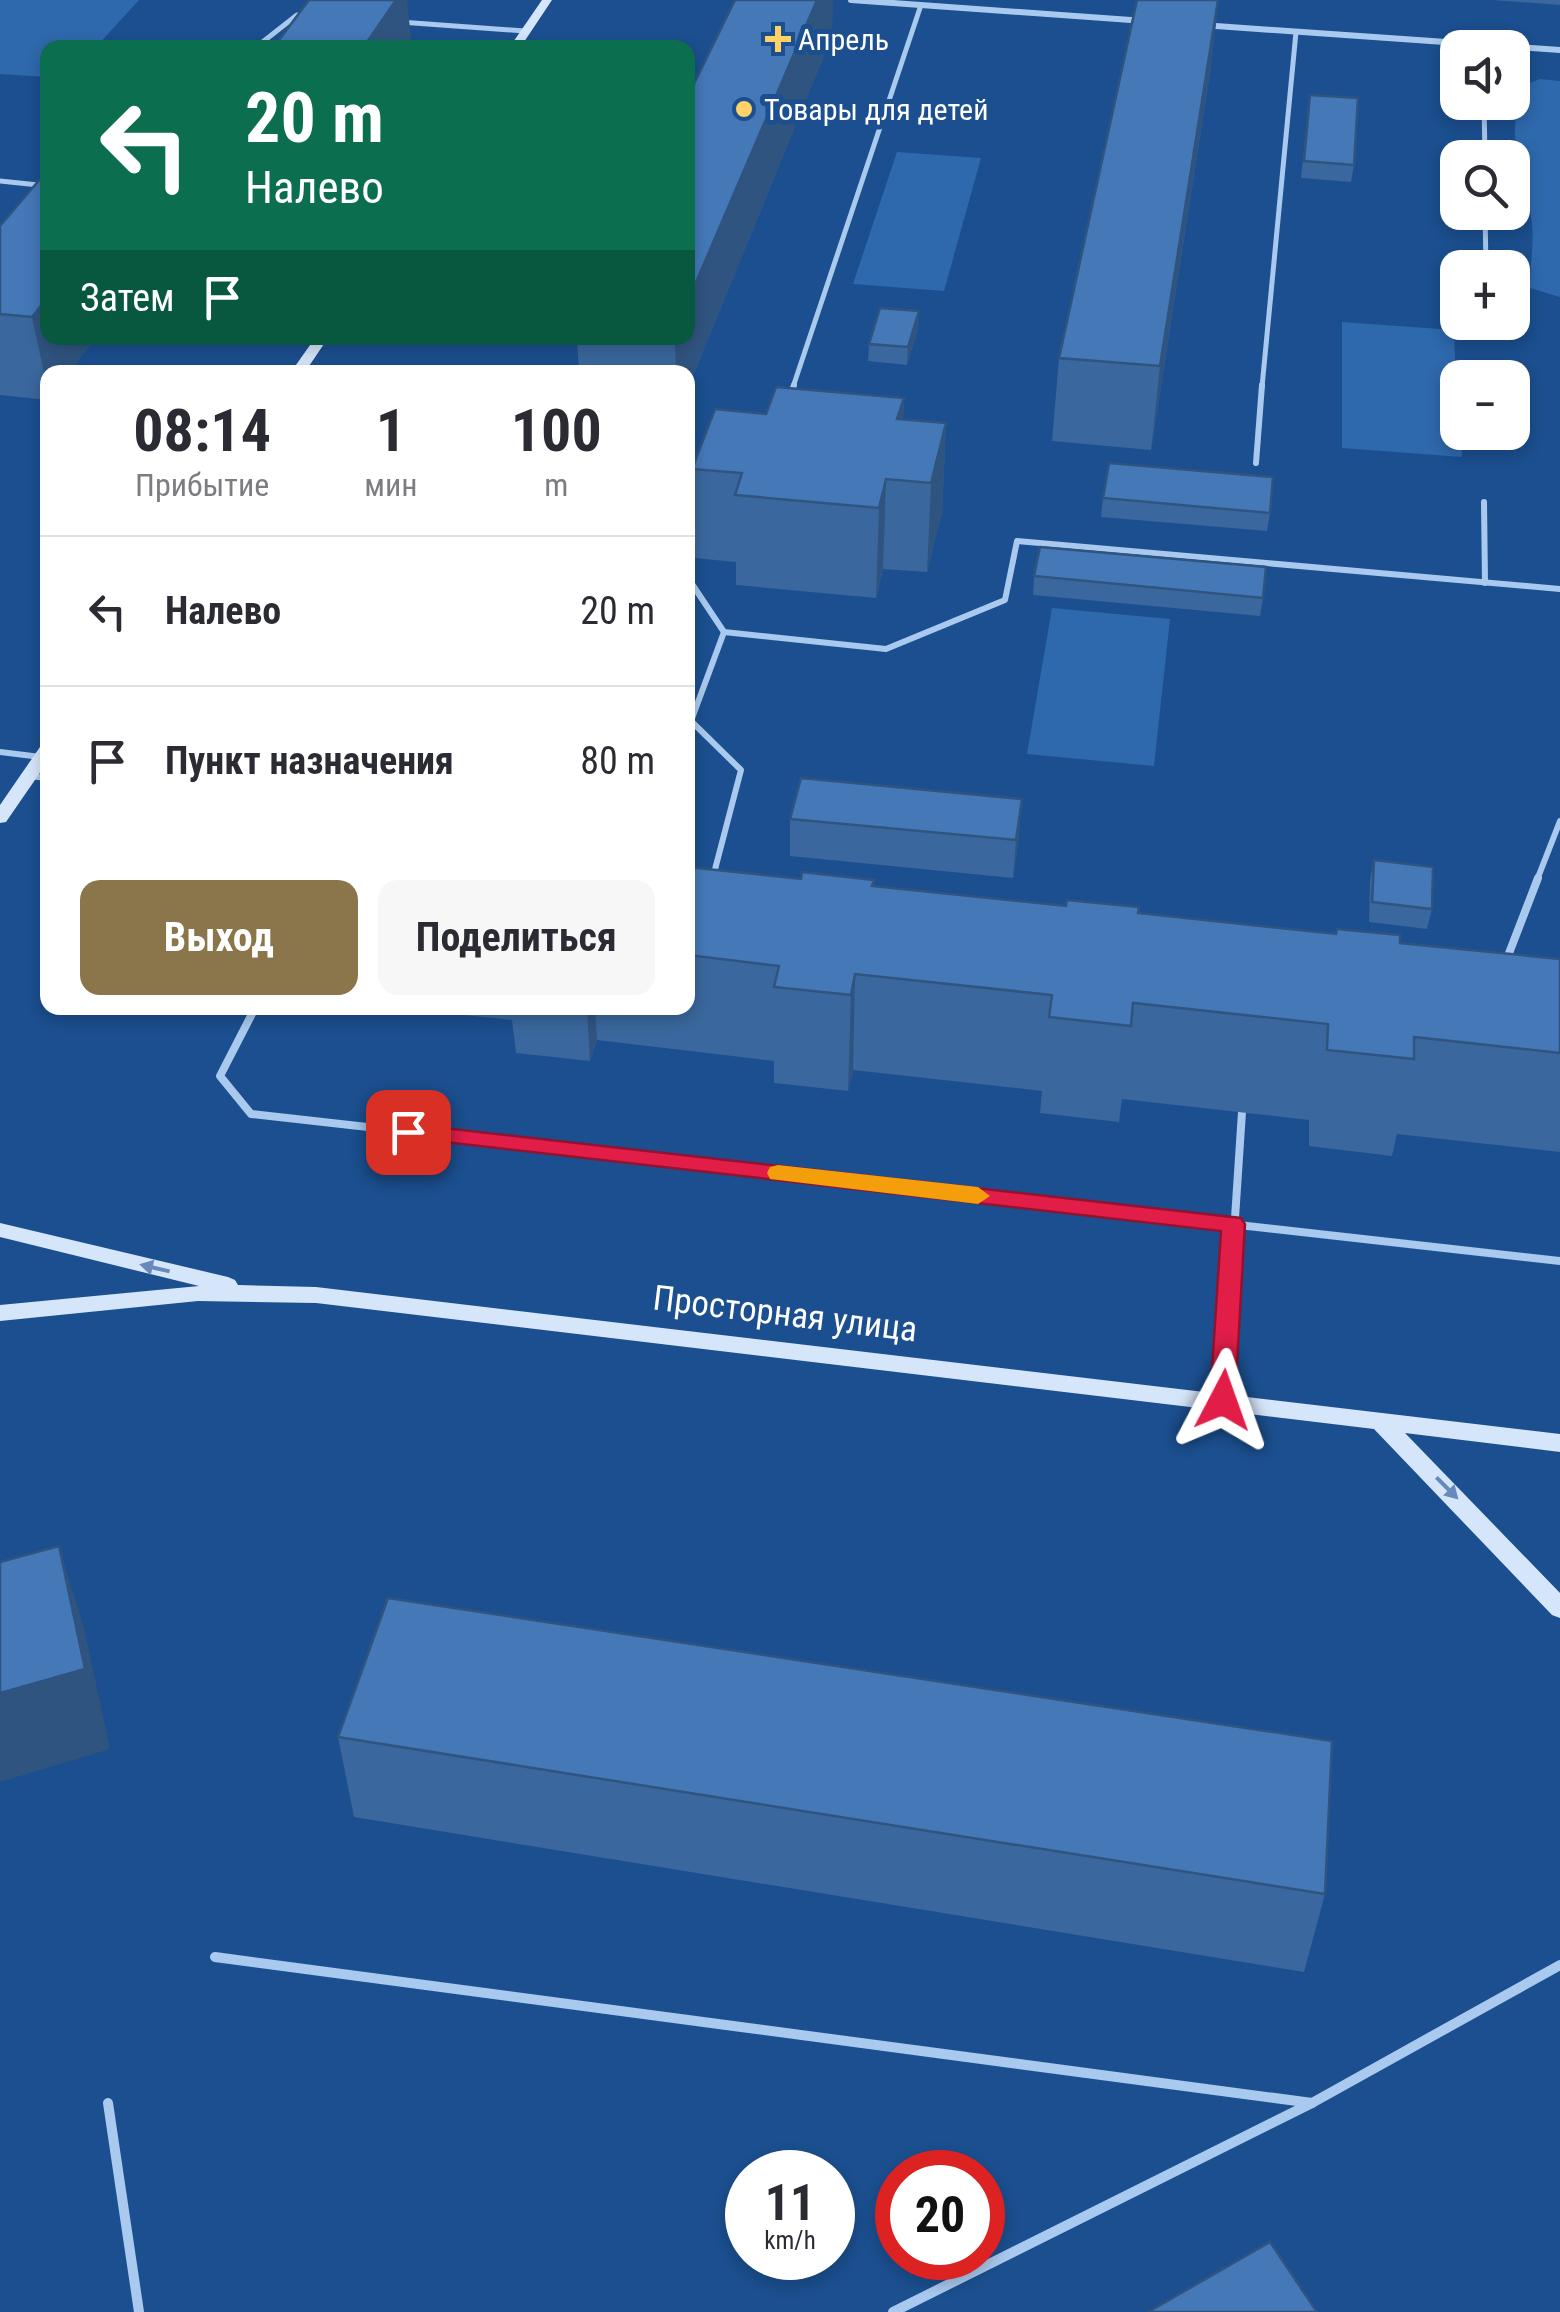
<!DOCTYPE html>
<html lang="ru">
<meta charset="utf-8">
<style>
:root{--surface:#fff;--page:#f7f7f7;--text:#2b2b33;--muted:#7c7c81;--line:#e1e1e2;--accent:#8a764a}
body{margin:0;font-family:"Roboto Condensed",sans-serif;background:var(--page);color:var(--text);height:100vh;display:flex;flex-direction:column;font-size:38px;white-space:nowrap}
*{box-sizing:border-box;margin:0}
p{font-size:32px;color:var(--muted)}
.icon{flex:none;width:55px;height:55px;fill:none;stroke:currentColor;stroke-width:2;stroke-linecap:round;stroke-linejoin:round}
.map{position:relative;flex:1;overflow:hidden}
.sheet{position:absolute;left:40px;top:365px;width:655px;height:650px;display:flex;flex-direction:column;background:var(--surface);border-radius:20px;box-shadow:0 5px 15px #0003}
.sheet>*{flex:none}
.hud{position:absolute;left:40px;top:40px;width:655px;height:305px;border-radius:20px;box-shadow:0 5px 15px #0003;background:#0b6e4f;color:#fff;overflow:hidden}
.tools{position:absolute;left:1440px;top:30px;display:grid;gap:20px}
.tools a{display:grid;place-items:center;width:90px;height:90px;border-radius:20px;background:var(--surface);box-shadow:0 5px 15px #0003;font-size:50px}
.speed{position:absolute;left:725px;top:2150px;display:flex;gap:20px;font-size:50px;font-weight:700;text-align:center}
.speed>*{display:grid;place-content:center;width:130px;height:130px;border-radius:50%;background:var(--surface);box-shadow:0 5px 15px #0003;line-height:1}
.speed small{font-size:25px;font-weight:400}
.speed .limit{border:15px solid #d22;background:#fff;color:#111}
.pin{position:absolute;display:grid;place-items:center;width:85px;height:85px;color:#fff;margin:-42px;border-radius:20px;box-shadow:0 5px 15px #0006}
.me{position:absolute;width:110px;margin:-55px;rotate:4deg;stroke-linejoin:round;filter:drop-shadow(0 0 8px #0008)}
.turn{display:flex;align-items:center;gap:35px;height:210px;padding:0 40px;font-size:45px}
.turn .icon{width:130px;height:130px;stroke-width:2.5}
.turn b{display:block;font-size:70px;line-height:85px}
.then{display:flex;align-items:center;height:95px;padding:0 40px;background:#0003;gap:20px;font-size:38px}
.eta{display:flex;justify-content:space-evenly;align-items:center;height:170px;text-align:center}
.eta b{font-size:60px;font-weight:700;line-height:70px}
.cta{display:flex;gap:20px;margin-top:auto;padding:20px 40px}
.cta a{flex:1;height:115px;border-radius:20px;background:var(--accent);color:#fff;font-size:40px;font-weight:700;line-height:115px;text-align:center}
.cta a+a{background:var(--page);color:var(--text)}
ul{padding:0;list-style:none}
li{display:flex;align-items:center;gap:30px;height:150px;padding:0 40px;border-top:2px solid var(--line)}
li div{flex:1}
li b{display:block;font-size:38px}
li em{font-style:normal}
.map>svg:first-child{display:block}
.green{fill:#2e69ad}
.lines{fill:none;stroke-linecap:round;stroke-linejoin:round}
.lane-far3{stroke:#a9c9ee;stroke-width:5}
.lane-far2{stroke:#a9c9ee;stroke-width:6}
.lane-far1{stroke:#a9c9ee;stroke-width:8}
.lane{stroke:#a9c9ee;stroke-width:10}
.street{stroke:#a9c9ee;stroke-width:6}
.secondary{fill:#d6e6fa;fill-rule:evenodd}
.wall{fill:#3a679d}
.shaded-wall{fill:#305480}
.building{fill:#4478b7;stroke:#305480;stroke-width:2.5}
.oneway{fill:#668bba}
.route{fill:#e11d48;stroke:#92132f;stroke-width:2.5}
.slow{fill:#f59e0b}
.poi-dot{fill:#ffd166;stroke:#1b4f8f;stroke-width:4}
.labels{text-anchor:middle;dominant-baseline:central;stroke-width:10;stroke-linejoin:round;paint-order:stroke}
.far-poi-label{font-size:30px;fill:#fff;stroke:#1b4f8f;text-anchor:start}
.street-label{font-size:35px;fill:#fff;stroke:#1b4f8f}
</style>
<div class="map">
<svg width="1560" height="2312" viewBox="0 0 1560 2312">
<rect width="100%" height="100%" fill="#1b4f8f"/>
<g class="green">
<polygon points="0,0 139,0 96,47 48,48 47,77 0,74"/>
<path d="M1540,79L1560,81V297L1530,288C1530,267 1534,244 1532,224C1526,171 1500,136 1527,84Z"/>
<polygon points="897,152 981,158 944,291 853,284"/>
<polygon points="1342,322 1454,330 1458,432 1461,433 1462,457 1342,448"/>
<polygon points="1052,608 1170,619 1154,766 1027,754"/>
</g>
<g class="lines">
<g class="lane-far3">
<polyline points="400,22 525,31"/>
<polyline points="255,48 297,15 306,15"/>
<polyline points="1484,102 1485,158"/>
<polyline points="0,181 48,186"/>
<polyline points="1485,212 1486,268"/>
<polyline points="793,387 921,5"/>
<polyline points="1262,387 1296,32"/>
</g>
<g class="lane-far2">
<polyline points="791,394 794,385"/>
<polyline points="1256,463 1262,385"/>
<polyline points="1484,502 1485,583"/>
<polyline points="688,578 724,632 886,649 1005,600 1017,541 1560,589"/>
<polyline points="0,752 41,757"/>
<polyline points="28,776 48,778"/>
<polyline points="713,877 741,770 691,721 724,632"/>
<polyline points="1537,880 1560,821"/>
</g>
<g class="lane-far1">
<polyline points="1506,961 1538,878"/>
<polyline points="255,1008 220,1076 251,1114 1560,1261"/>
<polyline points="1223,1400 1242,1112"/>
</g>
<g class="lane">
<polyline points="215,1957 1312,2103"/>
<polyline points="108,2103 139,2312"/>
<polyline points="893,2312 1312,2103 1560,1965"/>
</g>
<g class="street">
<polyline points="851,0 1145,21"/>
<polyline points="1202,25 1560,50"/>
</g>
<g class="secondary">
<polygon points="542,0 552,0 520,48 509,48"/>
<polygon points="315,338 328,338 305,372 291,372"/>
<polygon points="48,743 48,761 6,822 0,823 0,805 42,744"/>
<polygon points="0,1223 228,1277 235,1280 238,1285 316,1287 1560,1434 1560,1452 1405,1433 1560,1593 1560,1618 1552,1615 1374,1429 316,1303 198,1301 0,1321 0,1305 199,1286 0,1237"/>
</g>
</g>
<g class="wall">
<polygon points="1492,0 1560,0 1560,5"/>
<polygon points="832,36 688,388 688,372 579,372 577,338 688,338"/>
<polygon points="1211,66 1151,450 1052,441 1059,358"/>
<polygon points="1308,111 1354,165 1351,182 1301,178"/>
<polygon points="0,226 48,338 95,338 69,372 48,372 48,400 0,395"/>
<polygon points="918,329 907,365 868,361 869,344"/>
<polygon points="904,398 903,420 946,423 942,512 927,572 883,569 876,598 736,585 736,562 694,558 692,469 766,414"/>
<polygon points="1103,498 1270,513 1267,531 1101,517"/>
<polygon points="1034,576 1263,598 1260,616 1033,595"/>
<polygon points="790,819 1019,836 1013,878 790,856"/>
<polygon points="1374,860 1432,909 1427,929 1369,922 1370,880"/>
<polygon points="688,867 801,879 874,880 874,886 1560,959 1560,1152 1397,1134 1392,1156 1309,1146 1309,1120 1122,1099 1119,1122 1040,1113 1042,1091 853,1070 848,1091 774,1083 774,1061 597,1040 590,1061 516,1053 512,1020 416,1010 416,1008 688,1008"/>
<polygon points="338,1737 1325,1894 1304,1972 354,1817"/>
</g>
<g class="shaded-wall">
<polygon points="396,0 407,0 412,48 363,48"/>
<polygon points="817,0 833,0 832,36 688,388 688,372 676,372 675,338 688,338 688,301"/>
<polygon points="1219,0 1211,66 1151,450 1160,366"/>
<polygon points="48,297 48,338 95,338 69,372 48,372 48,391 32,317"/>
<polygon points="919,311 918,329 907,365 908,347"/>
<polygon points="904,398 901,481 897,419"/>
<polygon points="946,423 942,512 927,572 931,483"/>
<polygon points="886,479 883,569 876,598 879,508"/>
<polygon points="1022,799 1019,836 1013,878 1016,840"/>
<polygon points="855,974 853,1070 848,1091 851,995"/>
<polygon points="587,1008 595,1008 597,1040 590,1061"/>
<polygon points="59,1546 84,1628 110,1749 0,1782 0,1693"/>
</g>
<g class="building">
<polygon points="309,0 396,0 363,48 273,48"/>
<polygon points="735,0 817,0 688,301 688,96"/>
<polygon points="1137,0 1218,0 1160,366 1059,358"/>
<polygon points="1310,95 1358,98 1354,165 1304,161"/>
<polygon points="41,178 48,179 48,297 32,317 0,314 0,226"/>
<polygon points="880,308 919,311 908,347 869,344"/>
<polygon points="776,387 904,398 897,419 946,423 931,483 886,479 879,508 735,495 742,473 692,469 715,409 766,414"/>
<polygon points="1109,463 1273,477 1270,513 1103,498"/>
<polygon points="1040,547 1266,567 1263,598 1034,576"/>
<polygon points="801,778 1022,799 1016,840 790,819"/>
<polygon points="1374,860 1433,867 1432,909 1372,902"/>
<polygon points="688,867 801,879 802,872 874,880 872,886 1066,906 1067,900 1139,907 1138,913 1336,934 1337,929 1400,935 1400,943 1560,959 1560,1053 1414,1037 1414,1059 1327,1050 1328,1024 1133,1003 1131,1026 1049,1017 1052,995 855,974 851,995 774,987 779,966 688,955"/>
<polygon points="59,1546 85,1669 0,1693 0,1562"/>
<polygon points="388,1598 1332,1741 1325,1894 338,1737"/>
<polygon points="1270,2242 1317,2312 1148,2312"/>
</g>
<defs><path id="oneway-solid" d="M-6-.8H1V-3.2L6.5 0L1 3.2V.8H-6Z" transform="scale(2.5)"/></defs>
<g class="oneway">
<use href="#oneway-solid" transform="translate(155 1268) rotate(-167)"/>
<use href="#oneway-solid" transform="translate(1447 1488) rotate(45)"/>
</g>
<polygon class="route" points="408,1124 1241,1218 1245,1224 1235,1400 1232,1407 1214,1407 1210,1400 1221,1231 401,1137 397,1132"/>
<polygon class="slow" points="778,1165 978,1187 990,1196 978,1204 770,1179 767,1173 770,1167"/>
<g class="poi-dot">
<path d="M773 24h10v10h10v10h-10v10h-10v-10h-10v-10h10z"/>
<circle cx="744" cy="109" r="10"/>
</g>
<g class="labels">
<g class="far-poi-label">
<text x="798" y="39">Апрель</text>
<text x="764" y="109">Товары для детей</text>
</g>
<g class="street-label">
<text transform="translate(785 1314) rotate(7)">Просторная улица</text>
</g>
</g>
</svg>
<div class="tools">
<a><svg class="icon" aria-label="sound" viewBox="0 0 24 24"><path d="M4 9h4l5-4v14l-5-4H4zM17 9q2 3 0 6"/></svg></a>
<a><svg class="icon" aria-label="search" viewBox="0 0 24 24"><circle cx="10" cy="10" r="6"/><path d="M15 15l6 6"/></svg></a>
<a>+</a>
<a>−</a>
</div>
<div class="speed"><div>11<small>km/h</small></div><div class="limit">20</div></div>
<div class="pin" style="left:408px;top:1132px;background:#d93025"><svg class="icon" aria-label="arrive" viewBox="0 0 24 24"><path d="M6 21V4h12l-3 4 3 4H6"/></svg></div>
<svg class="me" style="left:1223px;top:1400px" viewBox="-20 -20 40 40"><path d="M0-17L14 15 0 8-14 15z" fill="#e11d48" stroke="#fff" stroke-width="4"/></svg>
<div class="hud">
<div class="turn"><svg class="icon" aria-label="left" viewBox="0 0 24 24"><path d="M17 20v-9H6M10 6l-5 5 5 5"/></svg><div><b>20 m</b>Налево</div></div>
<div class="then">Затем<svg class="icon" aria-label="arrive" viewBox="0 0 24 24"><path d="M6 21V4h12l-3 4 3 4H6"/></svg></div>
</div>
<section class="sheet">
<div class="eta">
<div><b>08:14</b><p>Прибытие</p></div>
<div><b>1</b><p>мин</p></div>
<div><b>100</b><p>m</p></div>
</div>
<ul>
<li><svg class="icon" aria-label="left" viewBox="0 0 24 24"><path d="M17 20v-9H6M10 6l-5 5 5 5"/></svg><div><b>Налево</b></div><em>20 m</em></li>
<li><svg class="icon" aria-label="arrive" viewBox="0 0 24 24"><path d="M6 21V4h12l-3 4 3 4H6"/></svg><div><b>Пункт назначения</b></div><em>80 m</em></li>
</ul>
<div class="cta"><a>Выход</a><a>Поделиться</a></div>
</section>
</div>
